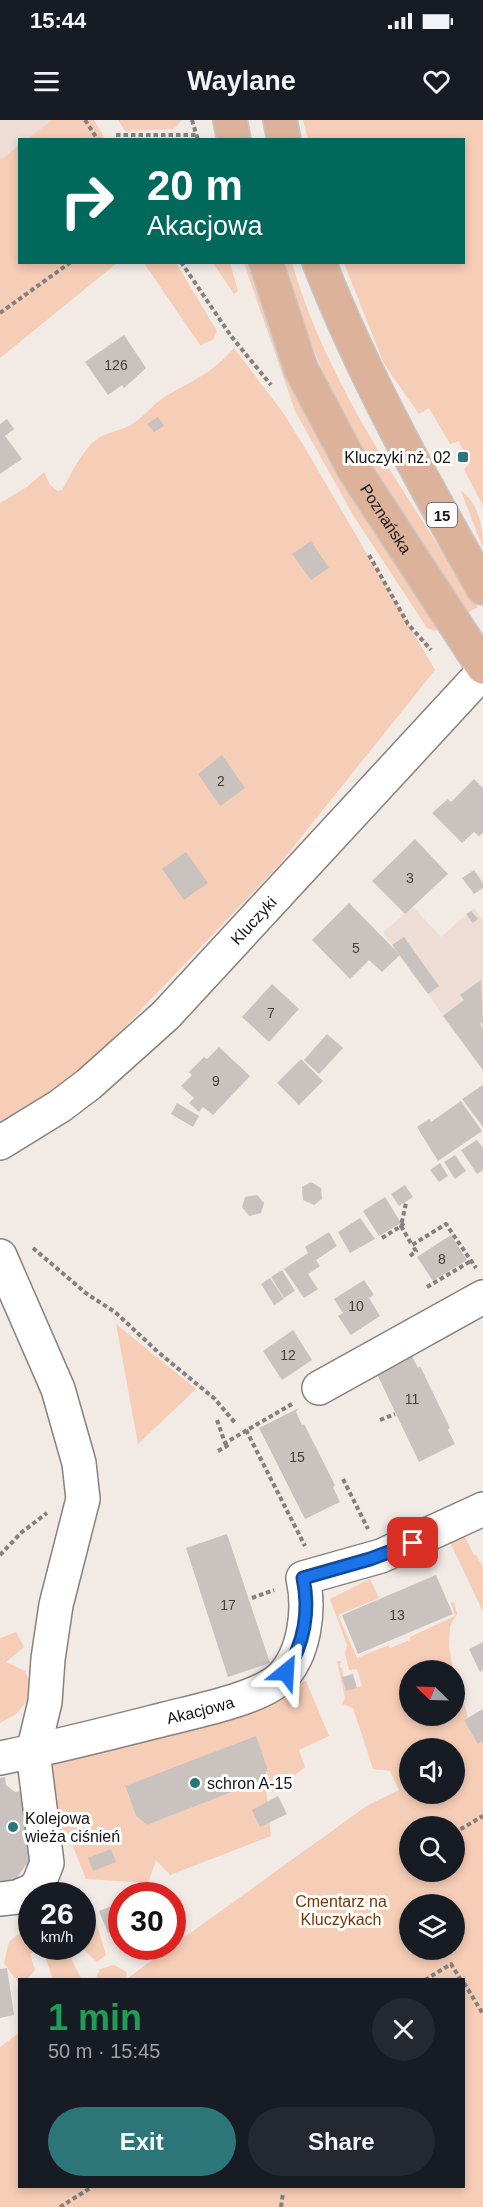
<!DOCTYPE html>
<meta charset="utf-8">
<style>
:root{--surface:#171b24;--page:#242831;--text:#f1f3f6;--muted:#9ea1a6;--accent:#2c767a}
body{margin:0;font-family:Helvetica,sans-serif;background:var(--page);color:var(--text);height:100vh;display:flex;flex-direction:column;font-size:22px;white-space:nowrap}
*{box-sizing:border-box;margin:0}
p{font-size:20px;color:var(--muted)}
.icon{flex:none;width:33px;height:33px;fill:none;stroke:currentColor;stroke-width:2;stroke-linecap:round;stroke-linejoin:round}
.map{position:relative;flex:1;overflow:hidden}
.details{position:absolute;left:18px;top:1858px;width:447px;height:210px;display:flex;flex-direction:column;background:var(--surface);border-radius:0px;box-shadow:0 3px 9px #0003}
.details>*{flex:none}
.top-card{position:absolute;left:18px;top:18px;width:447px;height:126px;border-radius:0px;box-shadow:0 3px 9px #0003;background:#00695c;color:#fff;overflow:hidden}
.needle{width:39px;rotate:293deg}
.tools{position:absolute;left:399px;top:1540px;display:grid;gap:12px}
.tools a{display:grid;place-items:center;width:66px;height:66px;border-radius:50%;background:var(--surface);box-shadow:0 3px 9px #0003;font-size:30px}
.speed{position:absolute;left:18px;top:1762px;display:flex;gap:12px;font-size:30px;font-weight:700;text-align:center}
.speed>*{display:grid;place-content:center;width:78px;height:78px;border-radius:50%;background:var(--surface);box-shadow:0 3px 9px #0003;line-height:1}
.speed small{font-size:15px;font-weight:400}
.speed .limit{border:9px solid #d22;background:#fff;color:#111}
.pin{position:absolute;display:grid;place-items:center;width:51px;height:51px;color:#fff;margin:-26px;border-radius:12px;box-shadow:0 3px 9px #0006}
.me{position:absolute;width:66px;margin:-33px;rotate:27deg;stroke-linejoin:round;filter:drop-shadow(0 0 4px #0008)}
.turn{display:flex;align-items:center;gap:21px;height:126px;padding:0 30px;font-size:27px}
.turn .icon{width:78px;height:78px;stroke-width:2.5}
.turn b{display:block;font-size:42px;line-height:51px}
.round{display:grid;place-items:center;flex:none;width:63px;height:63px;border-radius:32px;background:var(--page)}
.summary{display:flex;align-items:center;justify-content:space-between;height:102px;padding:0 30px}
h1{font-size:36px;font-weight:800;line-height:45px;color:#1e9e55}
.button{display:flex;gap:12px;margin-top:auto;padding:12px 30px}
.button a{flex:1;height:69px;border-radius:36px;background:var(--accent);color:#fff;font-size:24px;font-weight:800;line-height:69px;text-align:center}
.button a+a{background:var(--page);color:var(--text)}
.status{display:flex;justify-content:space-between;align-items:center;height:42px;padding:0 30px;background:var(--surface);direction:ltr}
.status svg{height:16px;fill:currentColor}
header{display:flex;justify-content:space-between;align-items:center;height:78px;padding:0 30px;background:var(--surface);font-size:27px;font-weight:800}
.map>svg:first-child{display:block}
.built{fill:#edddd5}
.green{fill:#f6cdb6;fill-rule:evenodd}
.building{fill:#cac2be}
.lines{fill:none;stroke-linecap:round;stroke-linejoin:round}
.minor-casing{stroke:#89817d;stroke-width:36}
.major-casing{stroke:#c7c6c6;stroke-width:36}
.path{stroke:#85807d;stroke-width:4;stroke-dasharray:4.5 3;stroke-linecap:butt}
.minor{stroke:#fff;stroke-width:33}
.major{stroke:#dcb29b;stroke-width:33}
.route-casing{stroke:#114b97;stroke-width:15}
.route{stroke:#1a73e8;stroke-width:10}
.poi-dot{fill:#2c767a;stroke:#fff;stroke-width:2}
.labels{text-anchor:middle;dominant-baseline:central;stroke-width:6;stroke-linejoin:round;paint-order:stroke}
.number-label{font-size:14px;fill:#433f3d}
.shield{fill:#fff;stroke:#5c5a59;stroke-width:1.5}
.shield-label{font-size:15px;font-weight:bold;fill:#161312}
.poi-label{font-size:16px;fill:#161312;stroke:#fff;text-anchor:start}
.street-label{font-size:16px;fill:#161312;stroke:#fff}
.park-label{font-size:16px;fill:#773501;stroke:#fff}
</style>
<div class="status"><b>15:44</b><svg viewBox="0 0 49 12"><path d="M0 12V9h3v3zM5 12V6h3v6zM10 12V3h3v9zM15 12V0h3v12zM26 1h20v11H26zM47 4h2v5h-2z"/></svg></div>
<header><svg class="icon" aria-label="menu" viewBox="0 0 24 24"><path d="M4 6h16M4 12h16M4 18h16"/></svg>Waylane<svg class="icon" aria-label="heart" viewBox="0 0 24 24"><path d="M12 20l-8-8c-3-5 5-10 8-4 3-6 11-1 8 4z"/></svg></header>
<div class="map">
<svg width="483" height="2087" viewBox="0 0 483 2087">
<rect width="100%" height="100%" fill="#f2eae5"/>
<g class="built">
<polygon points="0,0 52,0 27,19 20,20 19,25 3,38 0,38"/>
<polygon points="413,787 441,817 474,788 483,801 483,950 383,812"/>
</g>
<g class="green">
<polygon points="52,0 94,0 105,19 27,19"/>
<polygon points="118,0 182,0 174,9 125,11"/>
<polygon points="303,0 483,0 483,386 464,349 469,344 459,321 450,324 429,288 419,294 384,244 344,143 464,142 464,20 308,19"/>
<polygon points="19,25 20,142 117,143 0,238 0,38 3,38"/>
<polygon points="144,143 176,143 217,211 213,220 200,225"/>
<polygon points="213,143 230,143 238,171 234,174"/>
<polygon points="244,143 249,143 258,154 440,508 435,511 427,508 353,395 295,291"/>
<path d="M285,143H292C328,268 409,378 478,487L461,496L366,348L333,277L307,213Z"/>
<path d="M234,228L284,294L305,328L435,550L278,746L58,977L0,1010V383L27,367L44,352L50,365L58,371L62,370C72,354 80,332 96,320C106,312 122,311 134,303C145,296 154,283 166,276C192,261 214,252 234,228Z"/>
<path d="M461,371C479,383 483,408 483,428Z"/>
<polygon points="116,1204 196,1269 138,1324"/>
<polygon points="464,1415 474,1435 476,1435 483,1447 483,1492 450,1422"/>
<path d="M370,1459L379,1478L338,1495L357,1538L389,1525L390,1528L410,1520V1517L455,1496L451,1483L454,1482L457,1494L450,1506L449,1528L454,1551H410V1596H454L455,1553L468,1597L464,1600L483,1621V2087H0V1927L19,1913L20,2067H464V1860H125L368,1685L399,1670L390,1651L373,1649L353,1588L342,1584L345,1578L337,1541H341L340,1547L342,1548L346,1571L362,1566L357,1549L349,1550L345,1533L347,1525L330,1479ZM410,1629H454V1674H410ZM410,1707H454V1752H410ZM410,1785H454V1830H410Z"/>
<polygon points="16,1512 24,1527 6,1542 25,1551 34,1573 16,1594 0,1603 0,1518"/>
<polygon points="306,1561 329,1616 299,1630 305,1647 273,1673 256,1617 125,1667 136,1696 147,1705 265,1659 271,1716 170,1755 156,1740 148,1763 86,1759 68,1714 56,1713 43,1641"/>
<polygon points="83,1794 97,1805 106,1835 97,1842 82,1828 71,1839 82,1860 53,1860 45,1836 52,1827 82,1827"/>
<polygon points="30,1805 32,1827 39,1827 30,1834 35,1850 26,1860 20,1860 19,1864 4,1843 9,1822"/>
<polygon points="114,1845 127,1852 125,1860 95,1860 100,1849"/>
</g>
<g class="building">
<polygon points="124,215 146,248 124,268 122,265 108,275 85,242"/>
<polygon points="158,297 164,306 154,312 147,304"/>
<polygon points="7,299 14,309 5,316 22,339 0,354 0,304"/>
<polygon points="311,421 329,448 311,460 292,434"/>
<polygon points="222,635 245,668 220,686 198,654"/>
<polygon points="474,659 483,668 483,713 479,716 474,712 462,723 432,693 448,679 451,682"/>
<polygon points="415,719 448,754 405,794 372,761"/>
<polygon points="186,732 208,763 184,780 162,749"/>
<polygon points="474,750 483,763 483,768 474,774 462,758"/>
<polygon points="349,783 400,835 382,852 369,840 350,859 312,820"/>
<polygon points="471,791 478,799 473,803 466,794"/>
<polygon points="404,817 439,866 428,874 392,825"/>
<polygon points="481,860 483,905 481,902 480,904 483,909 483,950 443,896 464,880 460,875"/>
<polygon points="272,864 299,889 269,922 242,897"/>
<polygon points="327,914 343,928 319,954 304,940"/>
<polygon points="219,927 250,956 213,995 203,987 199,992 189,983 194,978 181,966 192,955 189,952 204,937 207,939"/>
<polygon points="301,939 323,961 299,985 277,963"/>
<polygon points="483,965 483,1007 462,979"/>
<polygon points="461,981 482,1011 438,1041 417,1007 429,999 431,1002"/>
<polygon points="177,983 199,996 193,1007 171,994"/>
<polygon points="477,1020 483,1028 483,1050 477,1054 461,1030"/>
<polygon points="455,1035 466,1051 455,1059 444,1042"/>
<polygon points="440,1043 448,1056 439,1062 430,1050"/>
<polygon points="311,1062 321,1068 322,1079 314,1085 303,1080 302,1067"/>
<polygon points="405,1065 413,1077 399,1086 391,1074"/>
<polygon points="257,1075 264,1083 261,1093 249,1096 242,1087 245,1077"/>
<polygon points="385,1077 401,1103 379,1116 363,1091"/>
<polygon points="360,1098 375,1119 350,1133 338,1112"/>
<polygon points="329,1112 337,1126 316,1140 320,1146 308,1154 318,1169 304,1178 284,1149 308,1133 305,1127"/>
<polygon points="451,1115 467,1140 433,1161 417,1137"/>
<polygon points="282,1150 295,1171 284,1178 271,1157"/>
<polygon points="270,1158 284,1179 274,1185 261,1164"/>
<polygon points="364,1160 374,1175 369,1178 380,1196 351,1215 338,1196 343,1193 334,1179"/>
<polygon points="293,1210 312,1240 282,1260 263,1231"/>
<polygon points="411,1234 418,1248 420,1246 450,1308 448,1310 455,1324 419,1342 375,1250"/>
<polygon points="299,1288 296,1292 302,1305 304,1304 335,1365 333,1367 340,1382 305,1399 259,1308"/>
<polygon points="227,1414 270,1543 228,1557 186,1428"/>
<polygon points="436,1455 453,1494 358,1534 342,1495"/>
<polygon points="483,1522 483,1550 480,1552 469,1529"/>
<polygon points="353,1554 357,1568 346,1571 342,1557"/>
<polygon points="483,1589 483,1621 478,1624 464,1600"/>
<polygon points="256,1616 267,1648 265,1659 147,1705 136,1696 125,1666"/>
<polygon points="5,1657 6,1665 15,1672 21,1671 33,1744 26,1745 18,1756 19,1762 0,1763 0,1658"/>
<polygon points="278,1676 287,1694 260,1707 252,1690"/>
<polygon points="111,1729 116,1742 93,1751 88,1738"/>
<polygon points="112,1786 120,1808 108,1813 99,1791"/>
<polygon points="175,1789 184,1809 174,1814 172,1790"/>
<polygon points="7,1848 14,1895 0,1898 0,1849"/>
</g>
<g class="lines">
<defs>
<g id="minor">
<path id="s1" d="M0,1023L60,986L89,964L166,895L483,552"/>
<polyline points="0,1136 58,1269 79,1343 83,1379 56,1485 48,1539 45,1582 33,1632 47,1743 39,1763 33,1770 17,1777 0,1779"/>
<polyline points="319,1268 483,1177"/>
<path id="s2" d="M0,1638C56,1627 110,1613 165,1599C196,1591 258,1579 281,1558C305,1534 310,1489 303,1458L381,1436L483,1389"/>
</g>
<g id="major">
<polyline points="230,0 234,20"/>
<polyline points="280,0 284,20"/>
<path id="s3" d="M266,142L301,249L355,351L483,547"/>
<path d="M319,142C364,257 423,362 483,468"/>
</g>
</defs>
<use href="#minor" class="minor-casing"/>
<use href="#major" class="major-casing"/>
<g class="path">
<polyline points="85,0 98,20"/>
<polyline points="192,0 198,20"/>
<polyline points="116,15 196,15"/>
<polyline points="181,142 231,216 271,265"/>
<polyline points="0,193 71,142"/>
<polyline points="369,435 408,504 431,530"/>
<polyline points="404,1103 401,1106 406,1083"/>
<polyline points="382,1118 401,1106 412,1125 446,1104 476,1148"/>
<polyline points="33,1128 87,1174 115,1192 158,1232 215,1279 236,1304"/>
<polyline points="410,1136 416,1131 412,1125"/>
<polyline points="427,1167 471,1141"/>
<polyline points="217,1300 225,1323 292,1284"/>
<polyline points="380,1300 395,1294"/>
<polyline points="246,1310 305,1426"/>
<polyline points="218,1331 227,1326 225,1323"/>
<polyline points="343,1359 368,1409"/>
<polyline points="0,1435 22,1412 47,1393"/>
<polyline points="252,1478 274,1470"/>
<polyline points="454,1713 483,1696"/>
<polyline points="425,1860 451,1844 461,1860"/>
<polyline points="464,1863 483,1894"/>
<polyline points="60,2087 92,2067"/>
<polyline points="281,2087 283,2073"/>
</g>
<use href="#minor" class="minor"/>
<use href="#major" class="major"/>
</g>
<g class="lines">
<defs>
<path id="route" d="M286,1552C304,1524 310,1491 303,1458L370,1439L413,1423"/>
</defs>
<use href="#route" class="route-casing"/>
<use href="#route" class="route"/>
</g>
<g class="poi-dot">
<rect x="457" y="331" width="12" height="12" rx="3"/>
<circle cx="195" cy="1663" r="6"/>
<circle cx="13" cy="1707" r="6"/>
</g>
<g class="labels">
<g class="number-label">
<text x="116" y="245">126</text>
<text x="221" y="661">2</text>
<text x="410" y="758">3</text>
<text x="356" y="828">5</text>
<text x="271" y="893">7</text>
<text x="216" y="961">9</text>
<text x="442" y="1139">8</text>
<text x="356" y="1186">10</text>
<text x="288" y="1235">12</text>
<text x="412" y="1279">11</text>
<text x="297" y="1337">15</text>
<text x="228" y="1485">17</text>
<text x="397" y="1495">13</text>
</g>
<rect class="shield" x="427" y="383" width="30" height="24" rx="4.5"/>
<g class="shield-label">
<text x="442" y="395">15</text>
</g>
<g class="poi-label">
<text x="451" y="337" text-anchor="end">Kluczyki nż. 02</text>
<text x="207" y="1663">schron A-15</text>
<text x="25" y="1698">Kolejowa<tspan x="25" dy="18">wieża ciśnień</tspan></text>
</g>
<g class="street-label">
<text stroke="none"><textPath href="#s3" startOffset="285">Poznańska</textPath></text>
<text stroke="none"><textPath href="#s1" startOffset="339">Kluczyki</textPath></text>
<text stroke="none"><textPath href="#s2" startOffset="206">Akacjowa</textPath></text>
</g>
<g class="park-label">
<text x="341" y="1781">Cmentarz na<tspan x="341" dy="18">Kluczykach</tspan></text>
</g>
</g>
</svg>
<div class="tools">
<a><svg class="needle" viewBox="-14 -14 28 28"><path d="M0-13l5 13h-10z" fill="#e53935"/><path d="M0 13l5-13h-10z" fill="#9ea1a6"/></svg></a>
<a><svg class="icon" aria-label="sound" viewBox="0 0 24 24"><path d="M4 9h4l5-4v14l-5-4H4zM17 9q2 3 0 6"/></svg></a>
<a><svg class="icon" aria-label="search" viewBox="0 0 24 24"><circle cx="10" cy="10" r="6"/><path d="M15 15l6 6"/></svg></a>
<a><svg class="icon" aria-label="layers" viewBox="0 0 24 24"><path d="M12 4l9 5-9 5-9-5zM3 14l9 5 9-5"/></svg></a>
</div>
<div class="speed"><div>26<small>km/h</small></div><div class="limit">30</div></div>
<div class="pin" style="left:413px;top:1423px;background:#d93025"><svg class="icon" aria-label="arrive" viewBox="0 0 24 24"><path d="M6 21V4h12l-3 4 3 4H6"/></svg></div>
<svg class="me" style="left:286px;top:1552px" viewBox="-20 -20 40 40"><path d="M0-17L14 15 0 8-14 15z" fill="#1a73e8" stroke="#fff" stroke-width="4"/></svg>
<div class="top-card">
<div class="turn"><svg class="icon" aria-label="right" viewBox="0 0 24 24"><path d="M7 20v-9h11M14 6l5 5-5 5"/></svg><div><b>20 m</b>Akacjowa</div></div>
</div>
<section class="details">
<div class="summary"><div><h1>1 min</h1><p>50 m · 15:45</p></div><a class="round"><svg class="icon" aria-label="close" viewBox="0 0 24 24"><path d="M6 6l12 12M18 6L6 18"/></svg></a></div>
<div class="button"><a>Exit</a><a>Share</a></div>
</section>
</div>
